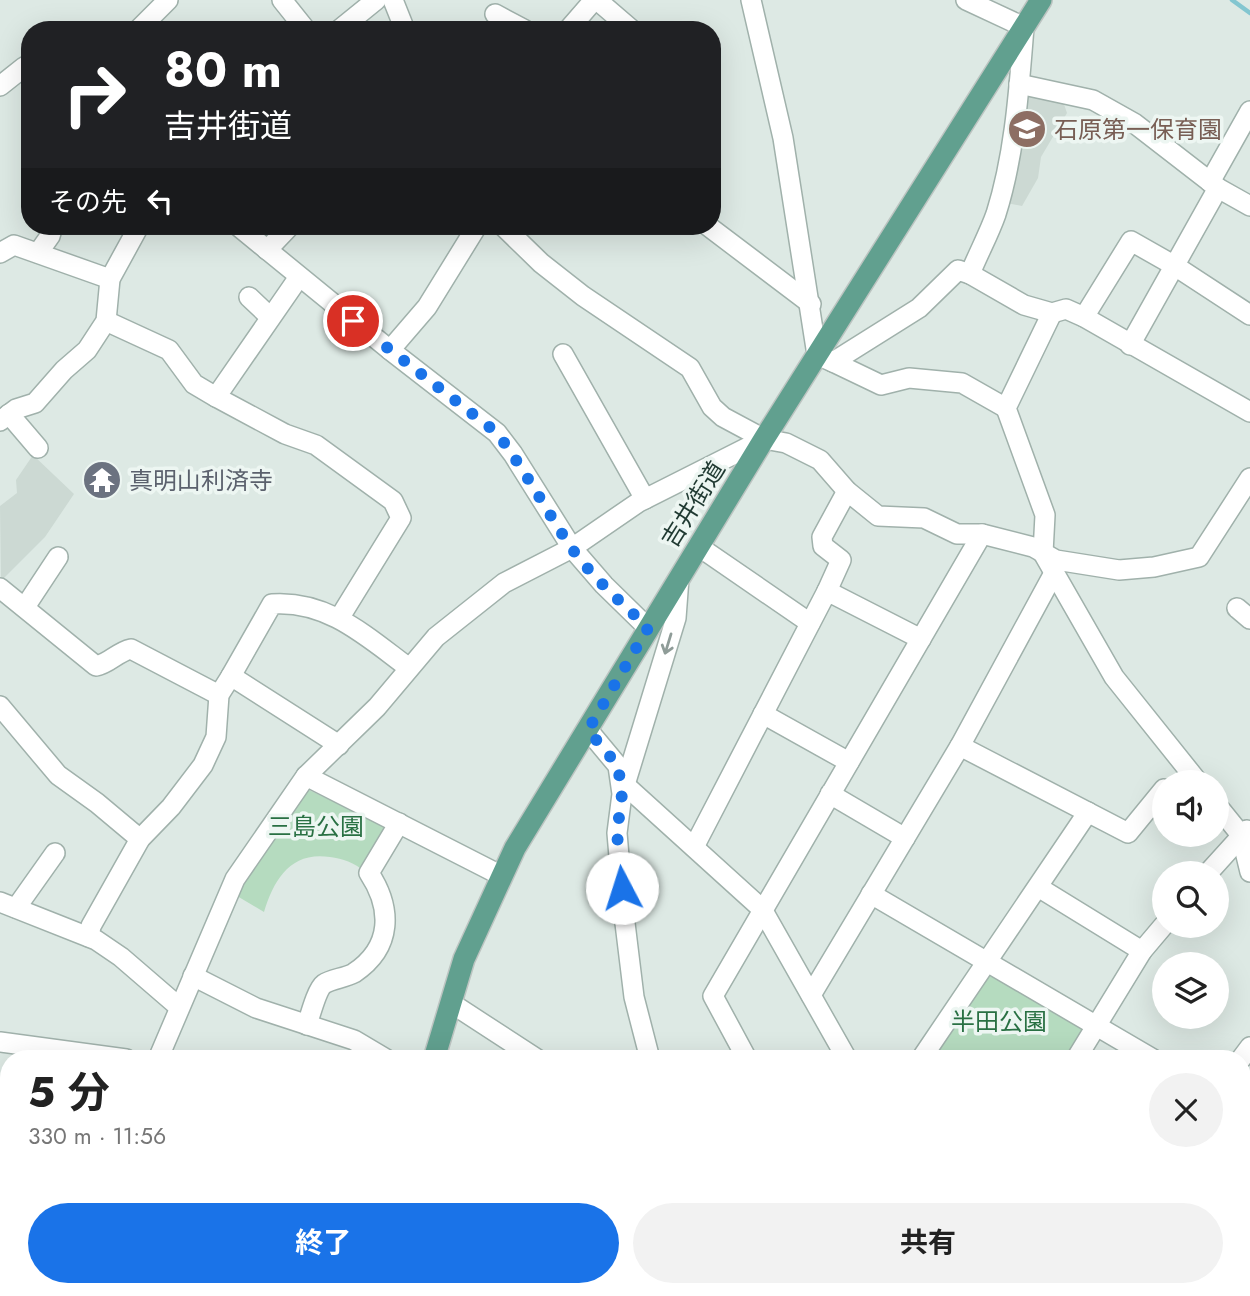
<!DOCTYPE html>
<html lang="ja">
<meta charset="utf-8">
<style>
:root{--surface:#fff;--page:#f2f2f2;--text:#222;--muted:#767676;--accent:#1a73e8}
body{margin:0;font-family:Jost,"Noto Sans JP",sans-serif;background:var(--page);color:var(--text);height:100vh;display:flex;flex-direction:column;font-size:26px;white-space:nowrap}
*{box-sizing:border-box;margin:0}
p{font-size:23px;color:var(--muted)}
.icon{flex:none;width:38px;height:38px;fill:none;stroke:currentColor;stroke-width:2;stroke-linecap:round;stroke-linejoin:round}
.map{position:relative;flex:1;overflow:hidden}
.panel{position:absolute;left:0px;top:1050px;width:1251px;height:247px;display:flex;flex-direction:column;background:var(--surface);border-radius:28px 28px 0 0;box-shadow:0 7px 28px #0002}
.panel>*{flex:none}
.guide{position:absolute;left:21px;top:21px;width:700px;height:214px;border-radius:28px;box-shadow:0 7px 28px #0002;background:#202124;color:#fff;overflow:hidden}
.tools{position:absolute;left:1152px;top:770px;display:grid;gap:14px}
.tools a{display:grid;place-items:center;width:77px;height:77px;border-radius:50%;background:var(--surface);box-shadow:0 7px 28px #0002;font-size:35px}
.pin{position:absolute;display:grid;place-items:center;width:60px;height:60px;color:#fff;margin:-30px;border:4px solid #fff;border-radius:50%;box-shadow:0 2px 7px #0007}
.me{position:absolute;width:77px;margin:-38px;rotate:355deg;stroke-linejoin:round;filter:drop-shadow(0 0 5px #0008)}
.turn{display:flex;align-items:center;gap:24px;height:147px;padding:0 28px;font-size:32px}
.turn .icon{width:91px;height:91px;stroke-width:2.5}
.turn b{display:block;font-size:49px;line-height:60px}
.then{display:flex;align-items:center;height:66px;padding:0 28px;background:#0003;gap:14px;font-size:26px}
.round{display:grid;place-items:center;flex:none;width:74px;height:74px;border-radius:37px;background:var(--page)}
.summary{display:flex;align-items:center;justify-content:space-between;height:119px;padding:0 28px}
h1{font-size:42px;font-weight:700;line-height:52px}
.cta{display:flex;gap:14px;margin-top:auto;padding:14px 28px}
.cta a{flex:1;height:80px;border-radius:42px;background:var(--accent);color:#fff;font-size:28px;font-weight:700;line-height:80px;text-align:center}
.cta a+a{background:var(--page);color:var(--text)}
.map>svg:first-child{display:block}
.built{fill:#ccd9d3}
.green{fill:#b5dbbf}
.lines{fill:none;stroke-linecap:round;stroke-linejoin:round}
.stream{stroke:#83c6d0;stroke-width:4.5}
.minor-casing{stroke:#a0b1ab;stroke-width:22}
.major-casing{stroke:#bcc4c1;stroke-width:24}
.minor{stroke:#fff;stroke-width:19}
.major{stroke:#61a08f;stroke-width:21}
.oneway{stroke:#8f9c98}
.route{stroke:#1a73e8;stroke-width:12;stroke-dasharray:0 21.6}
.labels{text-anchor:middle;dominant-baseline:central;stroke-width:7;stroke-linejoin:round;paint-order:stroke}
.education-label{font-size:24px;fill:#785e54;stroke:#edf6f2;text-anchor:start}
.worship-label{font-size:24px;fill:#5b616d;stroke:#edf6f2;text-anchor:start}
.street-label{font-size:24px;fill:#1f3931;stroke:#edf6f2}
.park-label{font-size:24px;fill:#297043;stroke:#edf6f2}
</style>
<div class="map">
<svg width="1250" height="1296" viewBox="0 0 1250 1296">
<rect width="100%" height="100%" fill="#dde9e4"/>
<g class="built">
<polygon points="1024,89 1061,95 1067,113 1041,157 1038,178 1022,206 1002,202"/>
<polygon points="33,455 74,494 45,537 1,581 0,506 17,493 16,480"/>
</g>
<g class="green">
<path d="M309,790L387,827L365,872C354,862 343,859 330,857C291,851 274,879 264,912L237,896L248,865L303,792Z"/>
<polygon points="994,976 1082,1027 1084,1033 1068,1059 930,1059 985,977"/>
</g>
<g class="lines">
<polyline class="stream" points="1232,0 1250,13"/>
<defs>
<g id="minor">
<polyline points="282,0 306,30"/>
<polyline points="393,0 405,30"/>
<polyline points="597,0 632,30"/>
<path d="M751,0L783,138L817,355L833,362L919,308L958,270L970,274C978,254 989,234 996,214C1015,154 1019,89 1024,27L966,0"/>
<polyline points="495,14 525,30"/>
<polyline points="138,30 168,0"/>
<polyline points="339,30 376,0"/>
<polyline points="568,30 594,0"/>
<polyline points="1019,84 1093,100 1134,123 1218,188 1250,206"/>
<polyline points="0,86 24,67"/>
<polyline points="1210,182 1250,111"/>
<polyline points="238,226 390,350 497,433 513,454 572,548 604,585 648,628"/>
<polyline points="503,226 541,263 583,296 690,368 712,407 723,417 764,439 786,443 820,460 847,491 878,516 924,518 957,534 982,534 1033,547 1056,560 1119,570 1154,567 1199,557 1250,478"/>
<polyline points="708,226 811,304"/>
<polyline points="267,250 290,226"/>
<polyline points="0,253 14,245 110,279"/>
<polyline points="38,253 50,236 53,226"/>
<polyline points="970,274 1024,305 1052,313 1066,309 1084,317 1250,412"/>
<polyline points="299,277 216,397 285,434 316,445 393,501 401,518 340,617"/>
<polyline points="249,297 270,317"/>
<polyline points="1052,313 1006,408 1045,515 1043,553 1114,677 1198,782"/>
<polyline points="1084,317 1131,241 1175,266 1250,315"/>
<polyline points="106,321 169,350 194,384 216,397"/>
<polyline points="1130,345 1218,188"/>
<polyline points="390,350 427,307 477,226"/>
<polyline points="563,354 645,499"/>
<polyline points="833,362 881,385 909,378 962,383 1006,408"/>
<polyline points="9,414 38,448"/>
<polyline points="0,421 16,409 35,403 64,370 87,350 106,321 110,279 139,226"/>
<polyline points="698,546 810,623"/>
<path d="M0,588L96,666C109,664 117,652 131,649L219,695"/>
<polyline points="827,591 841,560 823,546 822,537 847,491"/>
<polyline points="25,607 58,557"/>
<polyline points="1237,608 1250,619"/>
<path d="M231,676L272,604C328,600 367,637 409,668"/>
<polyline points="0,706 58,775 97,803 140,839"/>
<polyline points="763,714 849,762"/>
<polyline points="588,730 618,766 622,794 617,833 624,915 634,997 650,1059"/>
<polyline points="960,746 1128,833 1164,789"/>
<polyline points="306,776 502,876"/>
<polyline points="625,785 762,909 847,1059"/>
<polyline points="624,788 676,618 679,578"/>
<polyline points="830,794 905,838"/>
<polyline points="1216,804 1241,835 1250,872"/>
<polyline points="694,847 827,591 921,639"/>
<polyline points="1208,873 1247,830"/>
<polyline points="1038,887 1142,951"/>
<polyline points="871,894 1153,1059"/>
<polyline points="0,902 96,940 121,957 179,1007"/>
<polyline points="16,908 55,853"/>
<polyline points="89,937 91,926 140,839 171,807 203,765 216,737 219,695 231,676 339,745"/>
<polyline points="193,976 256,1008 354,1040 386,1059"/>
<polyline points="811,995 960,746 1054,573"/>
<polyline points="451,1003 537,1059"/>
<path d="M307,1025C310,1016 317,989 324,984C331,979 345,978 354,973C393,947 392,908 369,873L399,823"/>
<polyline points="0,1042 126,1059"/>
<polyline points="158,1059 235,879 306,776 377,707 436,637 504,583 572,548 639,502 764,439"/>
<polyline points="747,1059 713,996 982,534"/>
<polyline points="921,1059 1088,812"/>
<polyline points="1076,1059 1142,951 1164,925"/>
<polyline points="1241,1059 1250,1047"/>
<polyline points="1242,1164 1250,1169"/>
<polyline points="0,1232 9,1245"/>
<polyline points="36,1288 41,1296"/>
<polyline points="604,1288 613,1296"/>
<polyline points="746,1288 749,1296"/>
<polyline points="875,1288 879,1296"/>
<polyline points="1214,1288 1226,1296"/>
<polyline points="0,1295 1,1296"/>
<polyline points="133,1296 133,1288"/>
<polyline points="299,1296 304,1288"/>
<polyline points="487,1296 494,1288"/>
<polyline points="696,1296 704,1288"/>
<polyline points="999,1296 1009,1288"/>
<polyline points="1088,1296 1093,1288"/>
</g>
<g id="major">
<polyline points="434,1059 464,959 515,848 764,439 1041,0"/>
<polyline points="367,1296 369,1288"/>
</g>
</defs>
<use href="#minor" class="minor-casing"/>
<use href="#major" class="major-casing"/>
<use href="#minor" class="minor"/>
<use href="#major" class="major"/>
</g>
<defs><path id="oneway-shaft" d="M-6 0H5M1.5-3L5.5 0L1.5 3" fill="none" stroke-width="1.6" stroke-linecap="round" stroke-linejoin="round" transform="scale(1.75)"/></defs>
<use class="oneway" href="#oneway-shaft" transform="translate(668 644) rotate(107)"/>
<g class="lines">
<path class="route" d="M353,321L497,433C524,469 545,508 570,546C591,576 621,602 648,628L588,730L618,766L622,794L617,833L622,888"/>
</g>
<defs>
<symbol id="school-disc" viewBox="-11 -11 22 22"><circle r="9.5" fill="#8d6e63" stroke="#edf6f2"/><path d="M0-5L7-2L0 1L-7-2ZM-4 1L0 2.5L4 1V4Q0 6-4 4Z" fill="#fff"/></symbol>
<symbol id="temple-disc" viewBox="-11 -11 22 22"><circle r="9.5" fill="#6b7280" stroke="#edf6f2"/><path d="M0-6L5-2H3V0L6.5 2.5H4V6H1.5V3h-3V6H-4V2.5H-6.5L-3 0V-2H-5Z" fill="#fff"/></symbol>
</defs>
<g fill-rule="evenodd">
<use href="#school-disc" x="1005" y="107" width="44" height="44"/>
<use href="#temple-disc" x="80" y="458" width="44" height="44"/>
</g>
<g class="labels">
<g class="education-label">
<text x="1054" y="129">石原第一保育園</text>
</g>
<g class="worship-label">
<text x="129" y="480">真明山利済寺</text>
</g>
<g class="street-label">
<text transform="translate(693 504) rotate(-58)">吉井街道</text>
</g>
<g class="park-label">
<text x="316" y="826">三島公園</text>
<text x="999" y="1021">半田公園</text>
</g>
</g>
</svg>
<div class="tools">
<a><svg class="icon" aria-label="sound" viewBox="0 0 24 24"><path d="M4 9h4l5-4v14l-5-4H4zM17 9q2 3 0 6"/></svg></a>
<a><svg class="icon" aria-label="search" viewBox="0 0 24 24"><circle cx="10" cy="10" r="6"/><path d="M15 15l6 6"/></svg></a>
<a><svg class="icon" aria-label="layers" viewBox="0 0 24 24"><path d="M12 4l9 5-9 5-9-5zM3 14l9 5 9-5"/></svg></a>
</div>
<div class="pin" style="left:353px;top:321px;background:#d93025"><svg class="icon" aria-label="arrive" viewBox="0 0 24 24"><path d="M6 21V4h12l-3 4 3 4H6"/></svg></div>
<svg class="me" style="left:622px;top:888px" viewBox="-20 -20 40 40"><circle r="19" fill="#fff"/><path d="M0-13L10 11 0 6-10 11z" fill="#1a73e8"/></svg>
<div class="guide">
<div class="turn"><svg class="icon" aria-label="right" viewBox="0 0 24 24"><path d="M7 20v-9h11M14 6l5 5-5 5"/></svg><div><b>80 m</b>吉井街道</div></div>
<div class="then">その先<svg class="icon" aria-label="left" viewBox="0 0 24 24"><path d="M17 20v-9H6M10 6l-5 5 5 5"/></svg></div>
</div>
<section class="panel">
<div class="summary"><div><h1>5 分</h1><p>330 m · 11:56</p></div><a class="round"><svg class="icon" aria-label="close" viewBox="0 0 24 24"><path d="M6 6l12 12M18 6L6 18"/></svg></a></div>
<div class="cta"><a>終了</a><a>共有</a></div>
</section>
</div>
